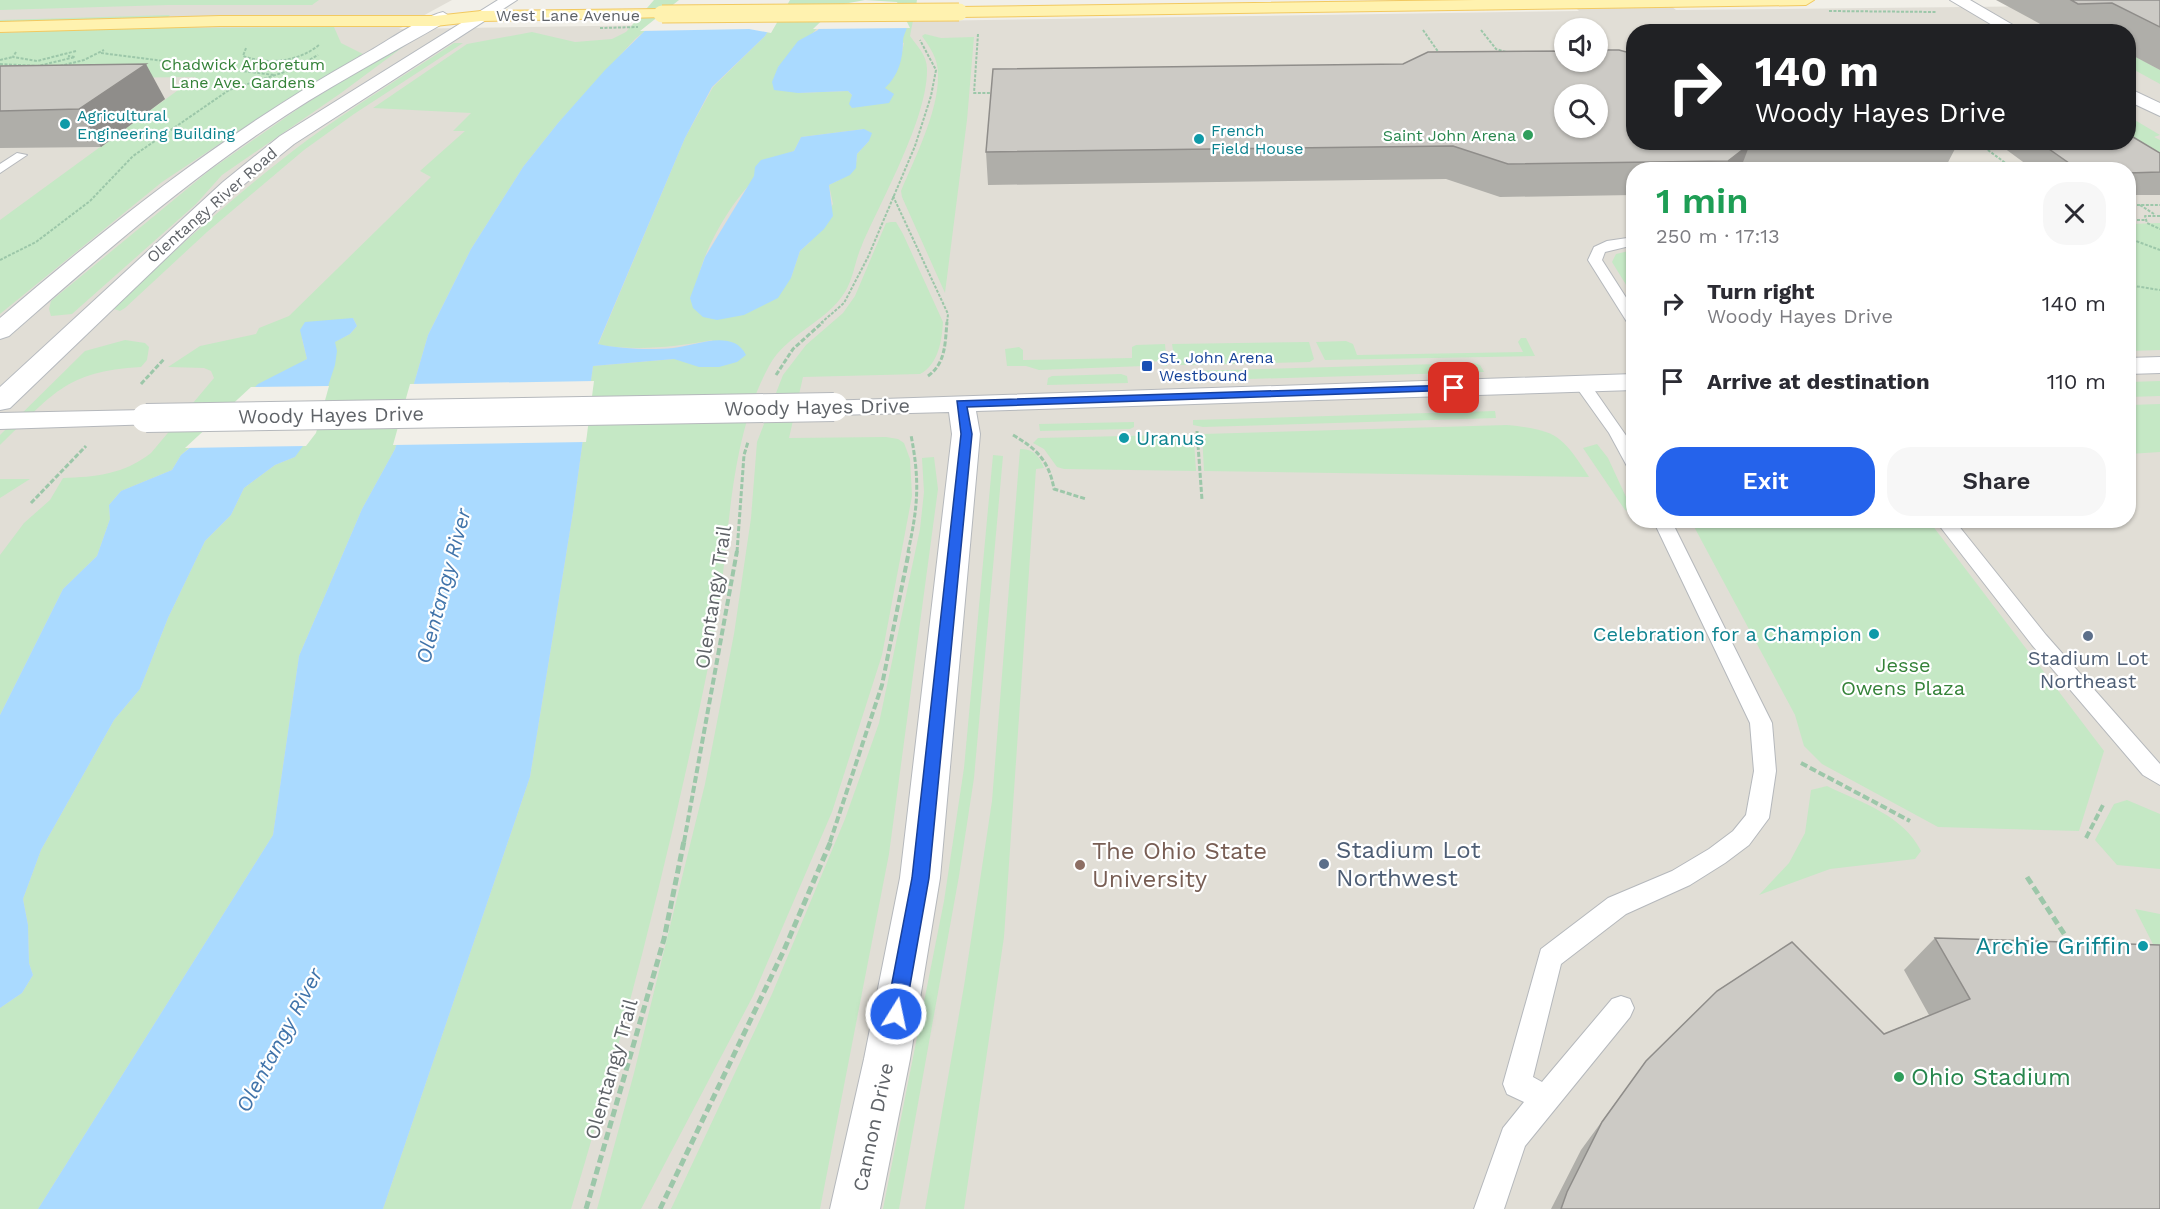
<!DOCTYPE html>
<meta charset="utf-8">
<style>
:root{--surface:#fff;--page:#f7f7f7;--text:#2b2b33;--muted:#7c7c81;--accent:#2563eb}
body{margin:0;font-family:"Work Sans",sans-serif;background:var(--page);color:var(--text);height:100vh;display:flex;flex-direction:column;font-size:22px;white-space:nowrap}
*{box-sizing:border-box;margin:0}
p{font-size:20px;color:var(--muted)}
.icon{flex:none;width:33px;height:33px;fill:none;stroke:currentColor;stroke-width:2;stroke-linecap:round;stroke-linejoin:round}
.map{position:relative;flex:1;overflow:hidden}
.panel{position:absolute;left:1626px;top:162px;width:510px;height:366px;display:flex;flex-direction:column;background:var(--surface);border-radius:24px;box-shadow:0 2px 4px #0004}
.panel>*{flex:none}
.guide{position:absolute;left:1626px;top:24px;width:510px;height:126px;border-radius:24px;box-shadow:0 2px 4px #0004;background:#202124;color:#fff;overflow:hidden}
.buttons{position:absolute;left:1554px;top:18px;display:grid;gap:12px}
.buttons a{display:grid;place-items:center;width:54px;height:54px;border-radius:50%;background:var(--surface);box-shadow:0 2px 4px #0004;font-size:30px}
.pin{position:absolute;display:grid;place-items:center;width:51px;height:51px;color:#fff;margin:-26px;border-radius:12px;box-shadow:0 3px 9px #0006}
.me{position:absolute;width:66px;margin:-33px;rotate:10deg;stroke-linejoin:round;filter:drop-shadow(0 0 4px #0008)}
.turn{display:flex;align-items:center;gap:21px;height:126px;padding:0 30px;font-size:27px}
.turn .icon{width:78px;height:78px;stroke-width:2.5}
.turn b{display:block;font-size:42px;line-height:51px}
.round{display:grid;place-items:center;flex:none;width:63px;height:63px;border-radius:24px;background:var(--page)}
.overview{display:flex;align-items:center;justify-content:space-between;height:102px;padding:0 30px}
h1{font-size:36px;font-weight:600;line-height:45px;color:#1e9e55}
.primary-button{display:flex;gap:12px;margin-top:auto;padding:12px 30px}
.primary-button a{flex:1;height:69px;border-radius:24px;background:var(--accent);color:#fff;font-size:24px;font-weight:600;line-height:69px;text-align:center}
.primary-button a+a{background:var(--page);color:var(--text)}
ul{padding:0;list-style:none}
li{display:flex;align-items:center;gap:18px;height:78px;padding:0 30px}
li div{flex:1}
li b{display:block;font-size:22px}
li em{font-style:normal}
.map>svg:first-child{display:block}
.education{fill:#e1ded6;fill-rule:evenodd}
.green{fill:#c5e8c5;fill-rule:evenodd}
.water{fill:#aadaff}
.pier{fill:#f1efe8}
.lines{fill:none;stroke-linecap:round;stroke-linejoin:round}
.service-casing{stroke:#b5b8bc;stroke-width:2}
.tertiary-casing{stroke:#b5b8bc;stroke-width:2}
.secondary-casing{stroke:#b6babf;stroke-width:2}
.primary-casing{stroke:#f2c960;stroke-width:2}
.path-far3{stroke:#9cc7a9;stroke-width:2;stroke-dasharray:3 1.5;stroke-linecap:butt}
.path-far2{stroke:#9cc7a9;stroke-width:3;stroke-dasharray:5 2;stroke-linecap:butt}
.path-far1{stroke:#9cc7a9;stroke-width:4;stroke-dasharray:7 3;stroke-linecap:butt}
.path{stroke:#9cc7a9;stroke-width:5;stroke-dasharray:8 4;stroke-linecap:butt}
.service{fill:#fff;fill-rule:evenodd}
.tertiary{fill:#fff;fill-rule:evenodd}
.secondary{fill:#fff;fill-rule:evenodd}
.primary{fill:#fff2af;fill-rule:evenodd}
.tertiary-bridge-casing{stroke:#b5b8bc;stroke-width:30;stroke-linecap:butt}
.primary-bridge-casing{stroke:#f2c960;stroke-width:19;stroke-linecap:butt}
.path-bridge{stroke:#9cc7a9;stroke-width:2;stroke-dasharray:3 1.5;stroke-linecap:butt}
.tertiary-bridge{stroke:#fff;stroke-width:28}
.primary-bridge{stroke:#fff2af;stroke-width:17}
.wall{fill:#afaea9}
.shaded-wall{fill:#8f8d8a}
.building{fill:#cccac5;stroke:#8f8d8a;stroke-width:1.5;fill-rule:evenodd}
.route{fill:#2563eb;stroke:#184099;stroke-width:1.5}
.culture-dot{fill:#0f9aa8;stroke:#fff;stroke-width:2}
.leisure-dot{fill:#2e9e5b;stroke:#fff;stroke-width:2}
.transit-dot{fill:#1a4fb4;stroke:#fff;stroke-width:2}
.service-dot{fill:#5c6f8a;stroke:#fff;stroke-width:2}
.education-dot{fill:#8d6e63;stroke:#fff;stroke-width:2}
.labels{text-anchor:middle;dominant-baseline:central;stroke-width:4.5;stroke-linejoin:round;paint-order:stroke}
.far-street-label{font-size:16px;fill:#5f6368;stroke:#fff}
.far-park-label{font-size:16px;fill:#348238;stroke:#fff}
.far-culture-label{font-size:16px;fill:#0d838f;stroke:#fff;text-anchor:start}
.far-leisure-label{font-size:16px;fill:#27864d;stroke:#fff;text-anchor:end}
.far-transit-label{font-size:16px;fill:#164399;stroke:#fff;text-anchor:start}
.street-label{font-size:20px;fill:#5f6368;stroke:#fff}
.culture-label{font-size:20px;fill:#0d838f;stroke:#fff;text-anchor:start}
.service-label{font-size:20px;fill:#4e5e75;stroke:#fff}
.park-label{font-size:20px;fill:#348238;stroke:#fff}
.water-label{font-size:21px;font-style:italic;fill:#4174aa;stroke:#fff}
.near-service-label{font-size:24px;fill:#4e5e75;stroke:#fff;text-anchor:start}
.near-education-label{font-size:24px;fill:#785e54;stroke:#fff;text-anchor:start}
.near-culture-label{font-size:24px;fill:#0d838f;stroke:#fff;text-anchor:end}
.near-leisure-label{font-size:24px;fill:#27864d;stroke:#fff;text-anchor:start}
</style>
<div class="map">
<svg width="2160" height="1209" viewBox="0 0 2160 1209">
<rect width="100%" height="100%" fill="#f1efe8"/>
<path class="education" d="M0,0H452L399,29L1579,11L1568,0H1663L1676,10L2071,6L2160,9V1209H0ZM1564,28H1598V62H1564ZM1634,32H2128V142H1634ZM1564,94H1598V128H1564ZM1634,170H2128V520H1634Z"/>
<g class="green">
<polygon points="0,0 319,0 312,5 168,5 0,10"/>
<path d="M654,0H685L636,38L558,123L523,167L471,249L428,335L395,449L362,509L299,656L273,835L38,1209H0V1008L22,993L33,975L29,963L28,925L23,899L41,850L114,720L140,689L168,618L205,541L231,515L244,488L275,465L295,457C314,421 335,384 334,342L350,334L357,326L353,318L302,339L307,359L238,405L181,455L172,470L121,491L109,505L110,519L97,556L63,589L0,715V555L24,523L50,500L63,478C96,477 124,474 151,453L214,378L211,371L204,368L168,367L200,346L256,334L259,328L289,316L431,177L420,171L465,131H453L471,113L373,108L467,44L532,32L575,42L612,39L626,32Z"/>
<path d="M787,0H917L910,36C917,46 927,55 927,69C928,117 882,199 862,245C855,260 854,277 845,292C826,323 787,333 769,366C724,449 731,557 712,648C674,837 627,1024 571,1209H383L530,777L573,512L593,366L674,359L713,340C674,347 639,351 598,345L685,138L713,87L765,36ZM823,20L904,43C900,60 899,76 884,88L893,94L852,100V95L848,91L798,93L778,67C790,54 817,32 823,20ZM864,129L869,141L857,154C858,172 843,178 829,185L833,204L809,243L800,251L791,278L690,298C697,285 699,272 704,259C719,221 755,165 794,151L801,137Z"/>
<polygon points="170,15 168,17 0,22 0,20"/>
<polygon points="334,27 341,43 363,54 281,103 162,182 0,314 0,220 196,77 0,79 0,33 130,28"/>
<path d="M925,34L941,38L974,37L967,120L945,293L902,197L901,191C915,157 939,111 938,74C938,59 930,47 922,36Z"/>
<path d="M454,43H463L354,114L304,150L207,232L125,308L120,311L114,309C175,249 238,192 306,141C354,106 405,75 454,43Z"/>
<polygon points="407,44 341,93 222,175 196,204 72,314 51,316 49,309 51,301 210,170 302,106 401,45"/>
<polygon points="2129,53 2160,70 2160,84 2129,67"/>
<polygon points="2128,116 2160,135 2154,137 2160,140 2160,155 2129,136"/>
<path d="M891,222H896L903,234L943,322C942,341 938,365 920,374L803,377L789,438L886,437L898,439L904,443L910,459L912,496L882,655L832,812L753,996L641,1209H597L634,1073L705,784L734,634L751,518L757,442L783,375L806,345L843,313L855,296L886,223Z"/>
<polygon points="2160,223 2160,350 2129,351 2129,224"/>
<polygon points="1633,250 1634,250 1633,296 1612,262 1616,254"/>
<polygon points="1521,338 1526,338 1535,356 1325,360 1316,342 1346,341 1353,344 1357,355 1523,352 1518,342"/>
<path d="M125,340L145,343L149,347L147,360L141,367C64,371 52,396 0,445V435L85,351Z"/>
<polygon points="1309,342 1314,359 1310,362 1180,365 1175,362 1172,344"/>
<polygon points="1165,344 1167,366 1164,366 1162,361 1145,362 1144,366 1039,370 1026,366 1007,366 1005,349 1019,347 1023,350 1023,360 1132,358 1132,347 1136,345"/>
<polygon points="1474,363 1480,365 1484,372 1184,381 1183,375 1189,371"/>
<polygon points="1121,374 1127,376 1128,383 1047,385 1048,378 1052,376"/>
<polygon points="2160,381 2160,396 2129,397 2129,382"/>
<polygon points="2160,404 2160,452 2129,454 2129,405"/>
<polygon points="1495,411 1496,418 1203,427 1193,425 1193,420"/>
<polygon points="1134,422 1134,427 1130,429 1040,431 1039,424"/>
<path d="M1507,425C1558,430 1562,436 1589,477L1204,471L1202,434Z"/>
<polygon points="1167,435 1169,442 1194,441 1196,471 1064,469 1057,467 1044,449 1033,443 1038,438"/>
<polygon points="1597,444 1608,458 1633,512 1625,510 1583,448"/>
<path d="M1020,449C1033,448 1040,457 1044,468L1036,469L1004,937L964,1209H925L964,986L992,801Z"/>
<polygon points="993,455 1003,456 974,778 959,876 899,1209 883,1209 944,901 964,768"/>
<polygon points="934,457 938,489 889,854 820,1209 671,1209 772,994 845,819 879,723 920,529 924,492 922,458"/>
<polygon points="0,479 30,479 0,498"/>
<polygon points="1691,521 1929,521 2104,751 2079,831 1938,827 1822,764 1804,746 1795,715"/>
<path d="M1827,786C1862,803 1903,815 1921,851L1915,859L1830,869L1759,895L1789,863L1805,833L1811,790Z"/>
<polygon points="2127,800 2160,814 2160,869 2117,865 2095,840 2114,804"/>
<polygon points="2135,909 2160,914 2160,955 2157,952"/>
</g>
<g class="water">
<path d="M787,0L765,36L712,87L685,138L598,344C619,349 652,350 673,348C695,346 733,328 746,355L737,362L719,367H699L674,359L593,366L573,512L530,777L383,1209H38L273,835L299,656L362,509L395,449L428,335L471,249L523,167L558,123L605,70L662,14Z"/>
<path d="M823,20L907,27C906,32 903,36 903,41C903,58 899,75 885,88L894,94L889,103L852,108L849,104L852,95L848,91L798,93L774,90L772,82L778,67L798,41L818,30Z"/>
<polygon points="864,129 872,133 869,141 857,154 856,168 850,175 829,185 833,216 824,229 800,251 791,278 778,298 744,315 717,320 703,317 693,308 690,298 705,257 754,176 755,167 761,160 794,151 801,137"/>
<polygon points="353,318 357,326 350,334 335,342 337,351 335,365 313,432 295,457 275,465 244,488 231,515 205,541 168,618 140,689 114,720 41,850 23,899 28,925 29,963 33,975 22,993 0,1008 0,715 63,589 97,556 110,519 109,505 121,491 172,470 181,455 212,430 258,384 307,359 300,330 305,322"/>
</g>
<g class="pier">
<polygon points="679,0 790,0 771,33 749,29 640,31"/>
<polygon points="865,0 897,2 910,28 813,29 838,5"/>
<polygon points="594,381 586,442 393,445 410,384"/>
<polygon points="329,386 316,433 306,446 185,448 251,387"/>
</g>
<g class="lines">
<defs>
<g id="service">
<polygon points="17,153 27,155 0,173 0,164"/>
<polygon points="1634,237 1634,245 1605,252 1602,260 1634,310 1634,326 1627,322 1588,260 1594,247 1607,241"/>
<polygon points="1582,379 1588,381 1634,447 1634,469 1628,468 1609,433 1574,384"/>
<polygon points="1653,520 1671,520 1772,723 1776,771 1769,818 1749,845 1725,863 1690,885 1626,914 1561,964 1533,1077 1542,1082 1612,999 1621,996 1630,999 1634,1008 1630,1017 1525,1146 1504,1209 1474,1209 1503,1128 1524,1102 1507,1094 1503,1084 1541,949 1608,898 1672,871 1709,849 1733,831 1746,815 1754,771 1750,723"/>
<polygon points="1935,520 1954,520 2046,635 2160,764 2160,785 2143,775 2032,645"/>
</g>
<g id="tertiary">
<polygon points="1950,0 1970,0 2025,32 2004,32"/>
<polygon points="2128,88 2160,103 2160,116 2128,101"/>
<polygon points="2160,357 2160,373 2128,374 2128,358"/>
<polygon points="1634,374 1634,390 976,411 980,434 940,878 910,1059 880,1209 830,1209 864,1059 900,878 952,434 949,412 834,415 824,413 820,407 824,401"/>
<polygon points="146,410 156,412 160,418 156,424 0,429 0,413"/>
</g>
<g id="secondary">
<polygon points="498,0 517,0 294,144 237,190 10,408 0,410 0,387 223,182 280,136"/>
<path d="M443,12L451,17L449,20C387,56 323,89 264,130C174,191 91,264 9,336L0,339V318C113,221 229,130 359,57C382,45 419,18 443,12Z"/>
</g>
<g id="primary">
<polygon points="1476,0 1814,0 1806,5 959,17 951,12 959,7"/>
<polygon points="662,9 668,11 670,14 668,17 481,21 435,26 220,26 0,32 0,22 220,16 435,16 481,11"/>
</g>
</defs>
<use href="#service" class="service-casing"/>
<use href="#tertiary" class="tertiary-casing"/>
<use href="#secondary" class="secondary-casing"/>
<use href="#primary" class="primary-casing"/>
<g class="path-far3">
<polyline points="1829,11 1936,12"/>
<polyline points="1423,30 1439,53"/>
<polyline points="1481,30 1496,49 1509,53"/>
<polyline points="978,34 974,93 994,93"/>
<path d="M246,48L243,56C268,65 298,62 319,45"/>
<polyline points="16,52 13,57 37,61 76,51"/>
<polyline points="101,53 274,75"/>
<polyline points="0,60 13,57"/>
<polyline points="0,64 38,66 75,57 68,56"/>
<polyline points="60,66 84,60 104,50"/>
<polyline points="1977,142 2015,170"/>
<polyline points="893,196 948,314 947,323"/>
<polyline points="2128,205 2140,205"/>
<polyline points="2154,214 2140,205 2160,205"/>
<polyline points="2160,216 2145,216 2147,223 2160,229"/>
<polyline points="2128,220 2145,220"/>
<polyline points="2128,238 2160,250"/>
<polyline points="0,260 36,242 90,201 133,156 229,90 294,69 318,55"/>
<polyline points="2128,285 2160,290"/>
<polyline points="821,323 844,303 868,257 915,146 931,96 936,70 920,40"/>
</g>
<g class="path-far2">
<polyline points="776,375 793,349 823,322"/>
<path d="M928,376C946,363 945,343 947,322"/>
<polyline points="141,384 164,359"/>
<polyline points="1197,431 1202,500"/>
<path d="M1013,435C1037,449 1049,461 1054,489L1086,499"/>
<polyline points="31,503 86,446"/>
<polyline points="737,552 744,455 748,442"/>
<path d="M908,552C918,506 920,482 911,435"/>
</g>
<g class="path-far1">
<polyline points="1801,763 1910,821"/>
<polyline points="2086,838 2104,803"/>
<polyline points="684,842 737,551"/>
<polyline points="830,842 882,685 909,551"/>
</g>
<g class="path">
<polyline points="2027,877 2072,946"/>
<polyline points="586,1209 664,939 684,841"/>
<polyline points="660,1209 784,950 831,841"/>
</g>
<use href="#service" class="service"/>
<use href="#tertiary" class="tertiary"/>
<use href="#secondary" class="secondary"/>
<use href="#primary" class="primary"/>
<defs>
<polyline id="tertiary-bridge" points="146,418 834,407"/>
<polyline id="primary-bridge" points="662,14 959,12"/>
</defs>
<use href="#tertiary-bridge" class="tertiary-bridge-casing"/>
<use href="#primary-bridge" class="primary-bridge-casing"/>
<polyline class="path-bridge" points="600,28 638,27"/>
<use href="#tertiary-bridge" class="tertiary-bridge"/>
<use href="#primary-bridge" class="primary-bridge"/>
</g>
<g class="wall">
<polygon points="1996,0 2160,0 2160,70 2128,53 2128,32 2055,32"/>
<polygon points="1403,64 1957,145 1944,170 1634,170 1634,195 1500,197 1446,179 988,185 986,152"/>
<polygon points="0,66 165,99 101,147 0,148"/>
<polygon points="1996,142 2128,142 2160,153 2160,195 2128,195 2128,170 2034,170"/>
<polygon points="1935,938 2160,1209 1551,1209 1581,1150 1646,1061 1884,1034 1929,1015 1904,970"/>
</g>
<g class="shaded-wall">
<polygon points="146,64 165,99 101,147 79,109"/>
<polygon points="1750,144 1740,170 1725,170 1728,161"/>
</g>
<g class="building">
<polygon points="2071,0 2160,0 2160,27 2112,3 2078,4"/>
<path d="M1598,50H1619L1634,54V142H1954L1957,145L1798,147L1794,144H1750L1728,161L1508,164L1453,146L986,152L993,69L1403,64L1428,52L1564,51V62H1598ZM1564,94H1598V128H1564Z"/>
<polygon points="146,64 79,109 0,111 0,66"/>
<polygon points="2128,134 2160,153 2160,172 2128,173 2128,170 2079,170 2039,142 2128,142"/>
<polygon points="1935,938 2160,945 2160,1209 1561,1209 1567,1192 1602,1122 1646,1061 1717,991 1792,942 1884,1034 1970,999"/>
</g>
<polygon class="route" points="1454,385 1458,386 1458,390 967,407 972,434 929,878 905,1014 902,1020 896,1023 889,1020 886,1014 912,878 961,434 957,401"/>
<g class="culture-dot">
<circle cx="65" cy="124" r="6"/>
<circle cx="1199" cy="139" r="6"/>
<circle cx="1124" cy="438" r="6"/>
<circle cx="1874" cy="634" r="6"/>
<circle cx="2143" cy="946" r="6"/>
</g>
<g class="leisure-dot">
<circle cx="1528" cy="135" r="6"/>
<circle cx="1899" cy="1077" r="6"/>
</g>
<rect class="transit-dot" x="1141" y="360" width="12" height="12" rx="3"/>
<g class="service-dot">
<circle cx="2088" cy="636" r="6"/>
<circle cx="1324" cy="864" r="6"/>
</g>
<circle class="education-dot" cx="1080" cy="865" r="6"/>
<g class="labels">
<g class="far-street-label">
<text x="568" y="15">West Lane Avenue</text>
<text transform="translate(212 205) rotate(-41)">Olentangy River Road</text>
</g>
<g class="far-park-label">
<text x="243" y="64">Chadwick Arboretum<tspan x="243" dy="18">Lane Ave. Gardens</tspan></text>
</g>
<g class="far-culture-label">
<text x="77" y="115">Agricultural<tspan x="77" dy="18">Engineering Building</tspan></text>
<text x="1211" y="130">French<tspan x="1211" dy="18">Field House</tspan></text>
</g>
<g class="far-leisure-label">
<text x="1516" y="135">Saint John Arena</text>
</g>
<g class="far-transit-label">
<text x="1159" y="357">St. John Arena<tspan x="1159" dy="18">Westbound</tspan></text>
</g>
<g class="street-label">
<text transform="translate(817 407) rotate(-1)">Woody Hayes Drive</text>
<text transform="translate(331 415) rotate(-1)">Woody Hayes Drive</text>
<text transform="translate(713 597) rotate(-81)">Olentangy Trail</text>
<text transform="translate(611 1069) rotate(-74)">Olentangy Trail</text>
<text transform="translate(873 1127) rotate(-78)">Cannon Drive</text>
</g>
<g class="culture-label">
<text x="1136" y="438">Uranus</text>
<text x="1862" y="634" text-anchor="end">Celebration for a Champion</text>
</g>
<g class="service-label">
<text x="2088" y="658">Stadium Lot<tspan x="2088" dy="23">Northeast</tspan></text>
</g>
<g class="park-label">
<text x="1903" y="665">Jesse<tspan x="1903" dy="23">Owens Plaza</tspan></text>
</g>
<g class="water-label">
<text transform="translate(443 586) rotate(-75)">Olentangy River</text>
<text transform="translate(279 1040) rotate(-62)">Olentangy River</text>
</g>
<g class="near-service-label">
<text x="1336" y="850">Stadium Lot<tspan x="1336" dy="28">Northwest</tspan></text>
</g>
<g class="near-education-label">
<text x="1092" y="851">The Ohio State<tspan x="1092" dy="28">University</tspan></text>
</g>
<g class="near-culture-label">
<text x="2131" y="946">Archie Griffin</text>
</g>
<g class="near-leisure-label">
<text x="1911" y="1077">Ohio Stadium</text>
</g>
</g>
</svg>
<div class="buttons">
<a><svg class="icon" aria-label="sound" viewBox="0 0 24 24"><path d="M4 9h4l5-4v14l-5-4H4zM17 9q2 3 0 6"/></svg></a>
<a><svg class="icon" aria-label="search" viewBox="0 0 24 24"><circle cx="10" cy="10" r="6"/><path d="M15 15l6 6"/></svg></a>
</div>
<div class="pin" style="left:1454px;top:388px;background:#d93025"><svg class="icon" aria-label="arrive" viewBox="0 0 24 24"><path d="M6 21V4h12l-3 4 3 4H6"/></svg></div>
<svg class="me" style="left:896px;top:1014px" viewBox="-20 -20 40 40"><circle r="17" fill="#2563eb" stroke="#fff" stroke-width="3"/><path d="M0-11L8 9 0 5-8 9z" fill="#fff"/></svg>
<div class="guide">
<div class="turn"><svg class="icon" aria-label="right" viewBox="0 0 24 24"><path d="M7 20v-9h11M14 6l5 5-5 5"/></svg><div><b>140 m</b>Woody Hayes Drive</div></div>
</div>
<section class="panel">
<div class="overview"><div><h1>1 min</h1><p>250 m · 17:13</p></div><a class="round"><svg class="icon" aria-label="close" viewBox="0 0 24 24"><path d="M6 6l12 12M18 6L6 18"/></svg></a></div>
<ul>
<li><svg class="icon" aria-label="right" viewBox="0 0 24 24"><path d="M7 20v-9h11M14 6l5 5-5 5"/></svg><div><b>Turn right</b><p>Woody Hayes Drive</p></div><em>140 m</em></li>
<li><svg class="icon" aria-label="arrive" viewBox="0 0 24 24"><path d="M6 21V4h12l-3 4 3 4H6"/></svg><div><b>Arrive at destination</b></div><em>110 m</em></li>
</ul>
<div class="primary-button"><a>Exit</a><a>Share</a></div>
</section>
</div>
